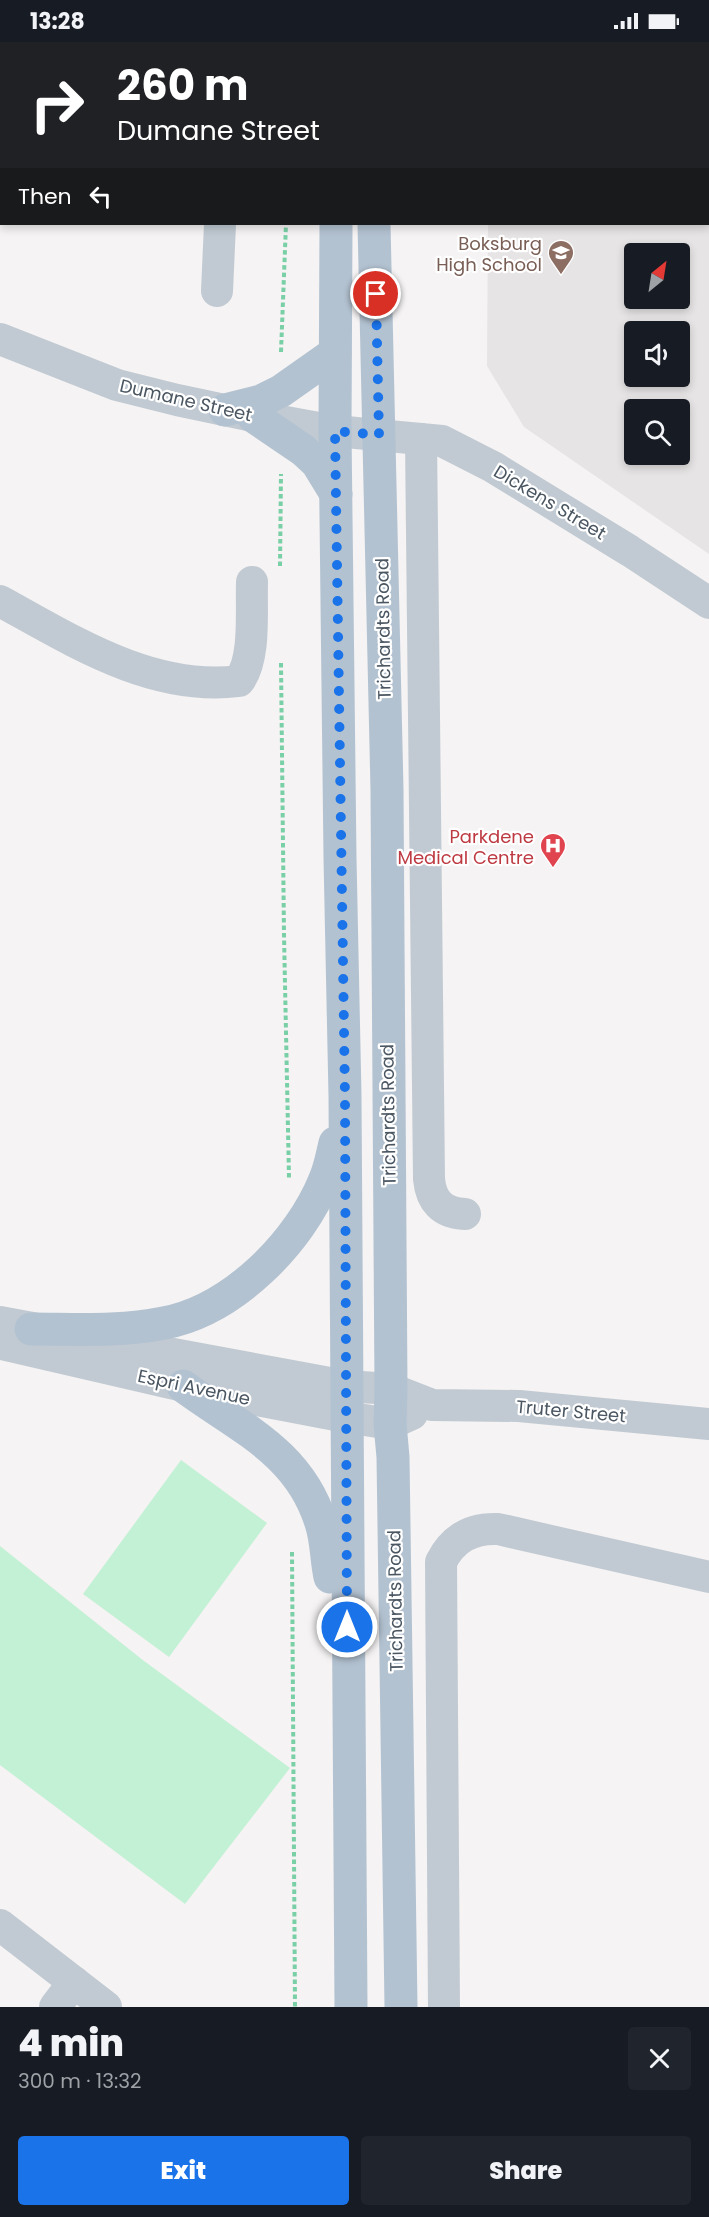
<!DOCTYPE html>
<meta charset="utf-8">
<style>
:root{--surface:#171b24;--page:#20242c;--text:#f1f3f6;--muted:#9ea1a6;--accent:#1a73e8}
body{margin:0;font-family:Poppins,sans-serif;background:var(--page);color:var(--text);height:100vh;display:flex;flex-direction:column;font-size:22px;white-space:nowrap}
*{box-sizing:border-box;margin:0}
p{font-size:20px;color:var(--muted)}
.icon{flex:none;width:33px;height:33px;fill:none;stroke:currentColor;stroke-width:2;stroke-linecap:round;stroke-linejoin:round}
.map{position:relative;height:1965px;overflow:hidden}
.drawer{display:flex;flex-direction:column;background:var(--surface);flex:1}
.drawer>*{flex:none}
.guide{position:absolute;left:0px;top:0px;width:710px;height:183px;box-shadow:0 3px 9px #0003;background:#202124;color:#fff;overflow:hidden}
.needle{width:39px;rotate:30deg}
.tools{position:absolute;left:624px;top:201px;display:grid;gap:12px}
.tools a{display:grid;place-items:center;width:66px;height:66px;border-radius:6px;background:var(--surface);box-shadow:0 3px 9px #0003;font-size:30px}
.pin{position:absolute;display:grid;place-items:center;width:51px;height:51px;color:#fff;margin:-26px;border:3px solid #fff;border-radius:50%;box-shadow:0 2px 6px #0007}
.me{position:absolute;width:66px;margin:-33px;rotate:0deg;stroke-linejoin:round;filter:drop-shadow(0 0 4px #0008)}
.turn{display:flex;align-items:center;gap:21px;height:126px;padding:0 18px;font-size:27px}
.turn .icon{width:78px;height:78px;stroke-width:2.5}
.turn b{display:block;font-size:42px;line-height:51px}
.then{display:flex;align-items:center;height:57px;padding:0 18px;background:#0003;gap:12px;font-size:22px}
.round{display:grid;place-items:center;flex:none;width:63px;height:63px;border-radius:6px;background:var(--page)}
.summary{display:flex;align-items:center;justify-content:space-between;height:102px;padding:0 18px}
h1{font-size:36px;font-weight:800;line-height:45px}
.button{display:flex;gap:12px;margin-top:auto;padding:12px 18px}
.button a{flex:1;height:69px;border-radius:6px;background:var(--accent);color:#fff;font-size:24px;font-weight:800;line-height:69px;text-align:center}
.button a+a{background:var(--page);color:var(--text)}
.status{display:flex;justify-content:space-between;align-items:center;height:42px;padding:0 30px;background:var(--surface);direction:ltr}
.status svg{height:16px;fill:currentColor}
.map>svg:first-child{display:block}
.education{fill:#e6e4e5;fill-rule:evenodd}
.green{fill:#c3f1d5}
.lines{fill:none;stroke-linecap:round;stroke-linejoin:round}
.path{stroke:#7ad0a6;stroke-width:4;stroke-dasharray:4.5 3;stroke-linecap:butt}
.minor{stroke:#c1cad2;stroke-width:32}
.major{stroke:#b3c2d1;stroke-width:33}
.route{stroke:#1a73e8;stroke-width:10;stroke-dasharray:0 18}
.labels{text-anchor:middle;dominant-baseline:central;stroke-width:4.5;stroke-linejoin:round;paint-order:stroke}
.education-label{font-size:18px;fill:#785e54;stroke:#fff;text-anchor:end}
.street-label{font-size:18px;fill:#4a5661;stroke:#fff}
.health-label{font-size:18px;fill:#be3a42;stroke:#fff;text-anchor:end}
</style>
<div class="status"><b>13:28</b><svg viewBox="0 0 49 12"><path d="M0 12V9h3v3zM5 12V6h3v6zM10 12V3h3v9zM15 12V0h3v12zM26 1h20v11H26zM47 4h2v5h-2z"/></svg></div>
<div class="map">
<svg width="709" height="1965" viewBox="0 0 709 1965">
<rect width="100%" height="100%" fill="#f5f3f3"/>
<path class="education" d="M496,0H709V512L524,385L487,324L488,182H708V2ZM634,212H680V256H634ZM634,290H680V334H634ZM634,368H680V412H634Z"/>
<g class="green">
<polygon points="181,1418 267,1481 169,1615 83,1552"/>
<polygon points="0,1504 144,1619 290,1726 185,1862 0,1723"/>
</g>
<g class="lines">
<g class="path">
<polyline points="281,310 286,182"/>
<polyline points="280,524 281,432"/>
<polyline points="281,621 284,893 289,1136"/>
<polyline points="292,1510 295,1965"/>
</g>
<g class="minor">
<polyline points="0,96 2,95"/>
<polyline points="217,249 220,182"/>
<polyline points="0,297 117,343 177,358 253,374 335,389 442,399 493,425 630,509 709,561"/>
<path d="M421,397L429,1137C431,1159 442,1171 465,1172"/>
<path d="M0,559C73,599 152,650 239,639C256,617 251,568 252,540"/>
<polyline points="0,1280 346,1344 391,1347 432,1363 519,1364 709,1382"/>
<polyline points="2,1302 183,1344 346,1375 390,1382 412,1372"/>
<polyline points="0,1883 106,1965"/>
<polyline points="55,1965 74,1940"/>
<path d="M444,1965L441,1520C453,1496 472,1486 498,1487L709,1535"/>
</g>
<g class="major">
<polyline points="346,2 347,0"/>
<polyline points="387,2 387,0"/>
<polyline points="336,182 335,389 340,816 345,1054 351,1965"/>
<polyline points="374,182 387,748 391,1347 390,1382 393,1415 401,1965"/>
<polyline points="225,368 261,359 281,349 335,311"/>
<polyline points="253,374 303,408 317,421 336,452"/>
<path d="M31,1287C75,1287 120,1290 164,1281C233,1268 300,1200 325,1137C330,1126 332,1113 335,1101"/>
<path d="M183,1344C238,1385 299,1409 321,1481C327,1499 326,1517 330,1535"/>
</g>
</g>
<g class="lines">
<polyline class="route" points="347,1585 345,1054 335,389 379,393 376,252"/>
</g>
<defs>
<symbol id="school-pin" viewBox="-11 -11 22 30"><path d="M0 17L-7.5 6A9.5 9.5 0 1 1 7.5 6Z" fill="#8d6e63" stroke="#fff"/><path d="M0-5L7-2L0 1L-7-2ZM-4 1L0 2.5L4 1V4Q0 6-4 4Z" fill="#fff"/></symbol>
<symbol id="hospital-pin" viewBox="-11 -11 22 30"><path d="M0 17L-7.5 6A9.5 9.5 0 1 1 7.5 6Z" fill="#e0444e" stroke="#fff"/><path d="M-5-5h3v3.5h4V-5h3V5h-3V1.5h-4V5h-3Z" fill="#fff"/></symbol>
</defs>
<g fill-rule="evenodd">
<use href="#school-pin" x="546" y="196" width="30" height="40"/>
<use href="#hospital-pin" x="538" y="789" width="30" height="40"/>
</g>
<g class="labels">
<g class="education-label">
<text x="542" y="201">Boksburg<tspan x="542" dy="21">High School</tspan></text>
</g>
<g class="street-label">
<text transform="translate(186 358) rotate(13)">Dumane Street</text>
<text transform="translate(550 460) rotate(31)">Dickens Street</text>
<text transform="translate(383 587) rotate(-91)">Trichardts Road</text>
<text transform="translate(388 1073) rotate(-91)">Trichardts Road</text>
<text transform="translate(194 1345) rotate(12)">Espri Avenue</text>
<text transform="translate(571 1369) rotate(5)">Truter Street</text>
<text transform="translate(395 1559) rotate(-91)">Trichardts Road</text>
</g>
<g class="health-label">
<text x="534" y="794">Parkdene<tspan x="534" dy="21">Medical Centre</tspan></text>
</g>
</g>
</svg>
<div class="tools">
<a><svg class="needle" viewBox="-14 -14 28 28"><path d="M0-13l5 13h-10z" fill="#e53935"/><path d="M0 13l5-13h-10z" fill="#9ea1a6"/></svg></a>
<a><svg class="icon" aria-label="sound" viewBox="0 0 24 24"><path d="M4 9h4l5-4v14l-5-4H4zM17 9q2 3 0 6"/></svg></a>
<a><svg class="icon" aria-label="search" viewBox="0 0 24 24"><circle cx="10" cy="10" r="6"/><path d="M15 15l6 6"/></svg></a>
</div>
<div class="pin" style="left:376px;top:252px;background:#d93025"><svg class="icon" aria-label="arrive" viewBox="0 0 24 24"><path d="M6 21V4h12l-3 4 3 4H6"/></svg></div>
<svg class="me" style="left:347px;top:1585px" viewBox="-20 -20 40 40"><circle r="17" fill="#1a73e8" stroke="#fff" stroke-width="3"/><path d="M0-11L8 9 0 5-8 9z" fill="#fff"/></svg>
<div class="guide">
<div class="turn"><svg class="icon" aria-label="right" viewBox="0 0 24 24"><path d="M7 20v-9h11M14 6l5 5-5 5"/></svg><div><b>260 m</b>Dumane Street</div></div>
<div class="then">Then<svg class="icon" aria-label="left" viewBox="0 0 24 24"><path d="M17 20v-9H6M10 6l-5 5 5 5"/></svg></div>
</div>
</div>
<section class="drawer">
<div class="summary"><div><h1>4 min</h1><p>300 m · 13:32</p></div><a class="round"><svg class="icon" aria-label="close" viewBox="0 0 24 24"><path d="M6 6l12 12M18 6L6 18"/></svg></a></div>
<div class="button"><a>Exit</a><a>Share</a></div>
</section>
